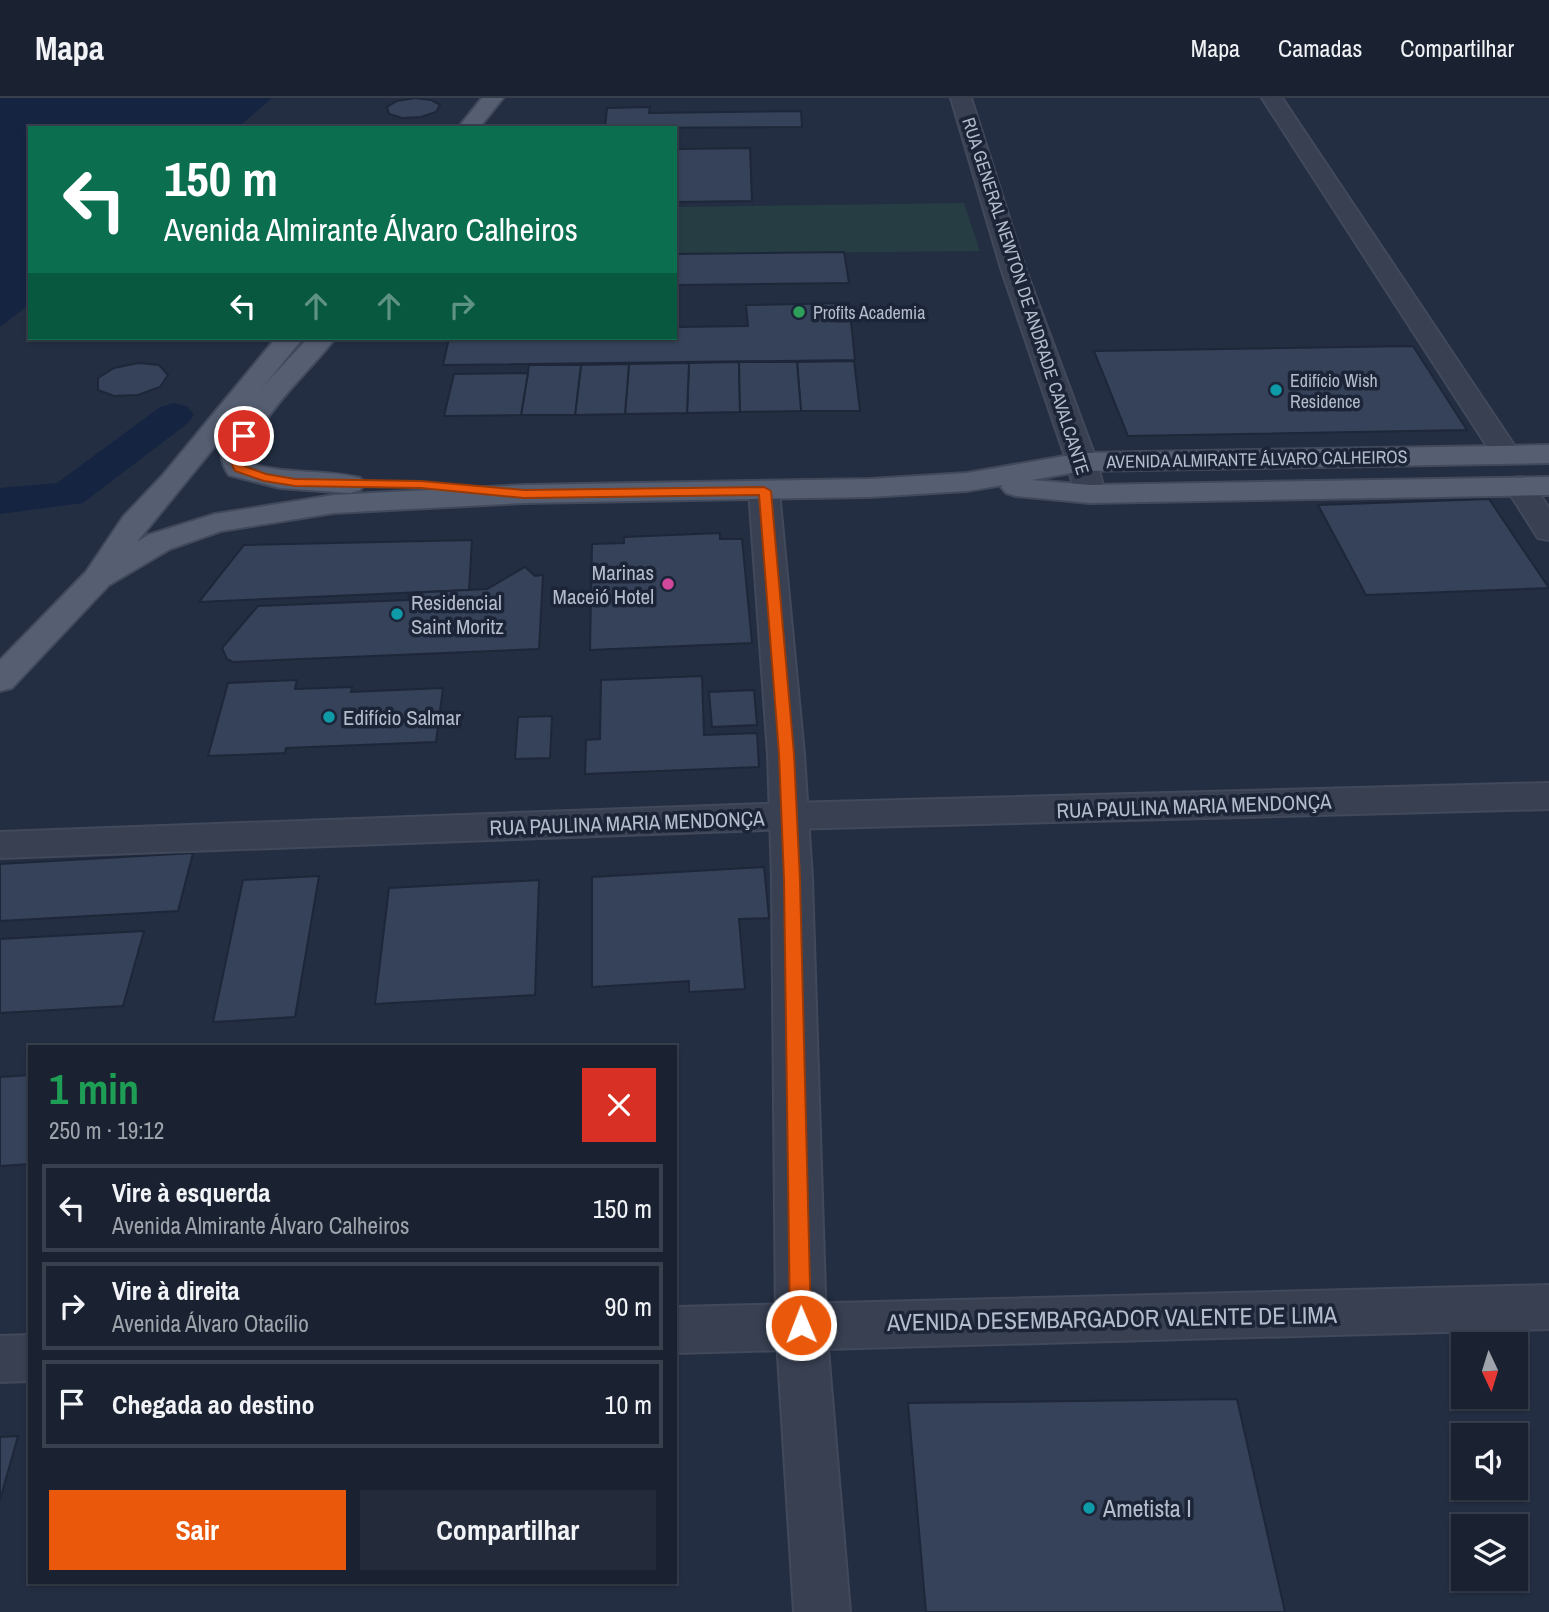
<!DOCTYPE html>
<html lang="pt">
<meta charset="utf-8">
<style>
:root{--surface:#1a2232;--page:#232a3a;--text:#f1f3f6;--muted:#9fa4ac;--line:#383f4d;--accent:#ea580c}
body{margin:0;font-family:"Archivo Narrow",sans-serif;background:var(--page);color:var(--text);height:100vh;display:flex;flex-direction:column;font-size:26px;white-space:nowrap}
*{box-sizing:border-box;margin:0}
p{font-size:23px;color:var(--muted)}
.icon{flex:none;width:38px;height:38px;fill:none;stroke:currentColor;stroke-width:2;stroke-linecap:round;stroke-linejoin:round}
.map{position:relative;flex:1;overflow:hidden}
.drawer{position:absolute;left:28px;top:947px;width:649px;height:539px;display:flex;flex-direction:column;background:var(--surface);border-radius:0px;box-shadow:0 2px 5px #0004,0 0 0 2px var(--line)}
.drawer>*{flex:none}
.guide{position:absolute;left:28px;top:28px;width:649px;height:214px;border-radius:0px;box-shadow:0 2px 5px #0004,0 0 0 2px var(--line);background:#0b6e4f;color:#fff;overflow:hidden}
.needle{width:46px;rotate:176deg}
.buttons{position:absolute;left:1451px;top:1234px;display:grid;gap:14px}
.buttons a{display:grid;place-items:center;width:77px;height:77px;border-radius:0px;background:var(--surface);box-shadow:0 2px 5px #0004,0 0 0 2px var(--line);font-size:35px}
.pin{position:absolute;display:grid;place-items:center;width:60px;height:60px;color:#fff;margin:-30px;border:4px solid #fff;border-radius:50%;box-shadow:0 2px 7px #0007}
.me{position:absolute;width:77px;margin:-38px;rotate:359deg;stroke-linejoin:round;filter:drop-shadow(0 0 5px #0008)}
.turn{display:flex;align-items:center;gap:24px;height:147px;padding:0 21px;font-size:32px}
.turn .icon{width:91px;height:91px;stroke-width:2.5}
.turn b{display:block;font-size:49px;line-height:60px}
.lanes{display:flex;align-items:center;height:66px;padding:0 21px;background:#0003;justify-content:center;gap:35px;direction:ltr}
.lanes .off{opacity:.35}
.round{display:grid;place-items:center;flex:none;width:74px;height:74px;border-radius:0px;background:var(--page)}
.headline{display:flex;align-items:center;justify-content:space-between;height:119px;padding:0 21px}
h1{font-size:42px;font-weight:700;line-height:52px;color:#1e9e55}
.primary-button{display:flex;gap:14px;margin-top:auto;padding:14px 21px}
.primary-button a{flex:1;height:80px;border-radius:0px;background:var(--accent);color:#fff;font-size:28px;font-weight:700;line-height:80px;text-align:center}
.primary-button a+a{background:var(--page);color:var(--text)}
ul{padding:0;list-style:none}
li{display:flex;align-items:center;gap:21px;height:88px;margin:0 14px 10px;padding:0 7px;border:4px solid var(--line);border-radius:0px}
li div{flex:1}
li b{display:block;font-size:26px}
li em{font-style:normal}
header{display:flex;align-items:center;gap:42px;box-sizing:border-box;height:98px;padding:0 35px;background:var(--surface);border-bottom:2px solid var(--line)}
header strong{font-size:33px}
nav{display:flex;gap:38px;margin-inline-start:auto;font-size:24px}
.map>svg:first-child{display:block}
.green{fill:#253d43}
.water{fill:#152441}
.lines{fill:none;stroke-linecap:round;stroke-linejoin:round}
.canal{fill:#152441;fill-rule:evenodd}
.building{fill:#354259;stroke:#1e2739;stroke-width:2}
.minor-casing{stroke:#41495b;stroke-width:4}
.tertiary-casing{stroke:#41495b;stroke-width:4}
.primary-casing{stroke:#41495b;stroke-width:4}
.minor{fill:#384052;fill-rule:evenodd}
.tertiary{fill:#384052;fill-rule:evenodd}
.primary{fill:#565f72;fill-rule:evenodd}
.route{fill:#ea580c;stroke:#983908;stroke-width:2}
.leisure-dot{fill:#2e9e5b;stroke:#1c2537;stroke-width:2.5}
.culture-dot{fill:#0f9aa8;stroke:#1c2537;stroke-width:2.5}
.hotel-dot{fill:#d1479c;stroke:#1c2537;stroke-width:2.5}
.labels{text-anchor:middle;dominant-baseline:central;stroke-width:7;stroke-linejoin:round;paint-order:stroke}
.far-street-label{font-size:18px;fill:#b4bccc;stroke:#1c2537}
.far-poi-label{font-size:18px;fill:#b4bccc;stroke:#1c2537;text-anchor:start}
.poi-label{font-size:21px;fill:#b4bccc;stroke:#1c2537;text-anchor:start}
.street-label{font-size:21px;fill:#b4bccc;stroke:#1c2537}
.near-street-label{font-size:24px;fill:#b4bccc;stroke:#1c2537}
.near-poi-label{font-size:24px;fill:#b4bccc;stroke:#1c2537;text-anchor:start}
</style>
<header>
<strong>Mapa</strong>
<nav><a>Mapa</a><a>Camadas</a><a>Compartilhar</a></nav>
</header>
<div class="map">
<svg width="1549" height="1514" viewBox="0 0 1549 1514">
<rect width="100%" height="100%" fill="#232e42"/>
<polygon class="green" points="964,105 980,153 676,156 676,109"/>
<polygon class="water" points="0,0 272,0 237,30 30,30 30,206 0,229"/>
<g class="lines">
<polygon class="canal" points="174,305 188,309 194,317 188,325 83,405 0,416 0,390 57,385 160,309"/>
</g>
<g class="building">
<polygon points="415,0 431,2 440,7 436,14 421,19 402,20 389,16 387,9 397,3"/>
<polygon points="650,9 649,15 801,13 802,29 605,30 607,10"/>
<polygon points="750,50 752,103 676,104 676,51"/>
<polygon points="844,154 849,185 676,187 676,156"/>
<polygon points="849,205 855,262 443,267 449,240 676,240 676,229 748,228 746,207"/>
<polygon points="1413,248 1467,332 1128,338 1094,253"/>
<polygon points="854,263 860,313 801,313 797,264"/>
<polygon points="739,264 740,314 687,315 689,265"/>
<polygon points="739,264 797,264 801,313 740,314"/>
<polygon points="138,265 159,267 168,277 160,289 138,297 114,298 98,292 98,280 114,270"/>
<polygon points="689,265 687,315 625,316 629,266"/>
<polygon points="629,266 625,316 575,317 581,267"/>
<polygon points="529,267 581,267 575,317 521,317"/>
<polygon points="528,275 521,317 444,318 454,276"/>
<polygon points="1489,401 1549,490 1366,497 1318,407"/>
<polygon points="720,435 720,441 742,441 752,545 590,552 592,446 624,445 624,439"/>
<polygon points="472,442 469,492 199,504 244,447"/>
<polygon points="525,469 535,478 543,477 539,551 233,564 227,561 222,550 258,508 408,502 409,495 487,491"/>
<polygon points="702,578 704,637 757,635 759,669 585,676 586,642 600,641 601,582"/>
<polygon points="297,582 295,591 352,589 351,594 443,590 436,644 286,650 285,655 208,658 228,585"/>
<polygon points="754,592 757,627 712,629 709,594"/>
<polygon points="552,618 550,660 515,661 518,619"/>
<polygon points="193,755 178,813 0,823 0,766"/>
<polygon points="764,769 769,820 739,821 745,891 689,894 689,883 592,889 592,779"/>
<polygon points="319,778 295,919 213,924 243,782"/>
<polygon points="539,782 535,897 375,906 389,790"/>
<polygon points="144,833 123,908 0,915 0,841"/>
<polygon points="30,977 30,1066 0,1068 0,979"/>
<polygon points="1237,1301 1285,1514 926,1514 908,1305"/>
<polygon points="18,1338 0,1402 0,1339"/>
</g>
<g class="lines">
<defs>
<g id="minor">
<polygon points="951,0 971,0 1025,170 1097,364 1105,396 1101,402 1090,405 1079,402 1075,396 1067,364 1001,170"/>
<polygon points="1262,0 1282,0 1520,356 1516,362 1506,365 1496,362"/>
<polygon points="1520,379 1530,382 1549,410 1549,442 1538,440 1505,388 1510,382"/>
<polygon points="1549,685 1549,711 788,731 0,760 0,734 788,705"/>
<polygon points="1549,1187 1549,1231 676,1255 676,1209"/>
<polygon points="30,1237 30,1283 0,1284 0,1238"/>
</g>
<polygon id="tertiary" points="764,384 775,387 779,393 804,656 812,781 826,1227 850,1514 794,1514 776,1227 772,781 768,656 749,393 753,387"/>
<g id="primary">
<polygon points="482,0 503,0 479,30 458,30"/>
<polygon points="276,240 303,240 137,444 148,437 215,416 334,397 524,387 870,381 967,375 1082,355 1549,347 1549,365 1082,373 1032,382 1090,387 1549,379 1549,397 1090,405 1016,398 1006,395 1001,389 1003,387 967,393 870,399 524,405 334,415 221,433 170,451 109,487 12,590 0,593 0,562 86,474 123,419 162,378"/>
<path d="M308,240H335C315,269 243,330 252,366C288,377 325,371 360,380L365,386L360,392L350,395L280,390L229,377C224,370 220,361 222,352C230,319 285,266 308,240Z"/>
</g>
</defs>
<use href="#minor" class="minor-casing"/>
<use href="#tertiary" class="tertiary-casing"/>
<use href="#primary" class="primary-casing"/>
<use href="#minor" class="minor"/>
<use href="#tertiary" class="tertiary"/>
<use href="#primary" class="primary"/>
</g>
<path class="route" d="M240,335L250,338L242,350L244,368L266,376L295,381L421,383L524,392L764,389L771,393L794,656L800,782L811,1227L808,1234L801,1236L793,1234L790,1227L784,782L779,656L759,397L524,400L421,390L295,388L264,383L235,373C227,358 231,349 240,335Z"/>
<circle class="leisure-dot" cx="799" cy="214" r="7"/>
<g class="culture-dot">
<circle cx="1276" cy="292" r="7"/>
<circle cx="397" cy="516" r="7"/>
<circle cx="329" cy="619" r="7"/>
<circle cx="1089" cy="1410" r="7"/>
</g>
<circle class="hotel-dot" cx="668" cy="486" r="7"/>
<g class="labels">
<g class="far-street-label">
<text transform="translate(1026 198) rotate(72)">RUA GENERAL NEWTON DE ANDRADE CAVALCANTE</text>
<text transform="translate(1257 361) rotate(-1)">AVENIDA ALMIRANTE ÁLVARO CALHEIROS</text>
</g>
<g class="far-poi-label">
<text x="813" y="214">Profits Academia</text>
<text x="1290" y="282">Edifício Wish<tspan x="1290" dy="21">Residence</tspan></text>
</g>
<g class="poi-label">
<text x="654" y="474" text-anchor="end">Marinas<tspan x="654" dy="24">Maceió Hotel</tspan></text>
<text x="411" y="504">Residencial<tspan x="411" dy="24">Saint Moritz</tspan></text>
<text x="343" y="619">Edifício Salmar</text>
</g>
<g class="street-label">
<text transform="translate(1194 708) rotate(-2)">RUA PAULINA MARIA MENDONÇA</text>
<text transform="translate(627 725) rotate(-2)">RUA PAULINA MARIA MENDONÇA</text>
</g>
<g class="near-street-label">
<text transform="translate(1112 1220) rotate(-1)">AVENIDA DESEMBARGADOR VALENTE DE LIMA</text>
</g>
<g class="near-poi-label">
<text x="1103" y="1410">Ametista I</text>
</g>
</g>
</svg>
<div class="buttons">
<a><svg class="needle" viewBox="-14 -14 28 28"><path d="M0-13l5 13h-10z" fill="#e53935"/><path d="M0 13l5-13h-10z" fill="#9fa4ac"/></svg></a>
<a><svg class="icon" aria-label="sound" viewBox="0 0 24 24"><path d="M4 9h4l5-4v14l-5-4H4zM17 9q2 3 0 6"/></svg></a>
<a><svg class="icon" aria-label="layers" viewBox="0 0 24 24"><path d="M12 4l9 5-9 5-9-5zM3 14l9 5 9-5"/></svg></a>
</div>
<div class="pin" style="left:244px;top:338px;background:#d93025"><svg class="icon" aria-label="arrive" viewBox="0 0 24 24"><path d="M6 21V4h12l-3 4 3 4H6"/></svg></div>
<svg class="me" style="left:801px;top:1227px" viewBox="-20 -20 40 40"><circle r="17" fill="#ea580c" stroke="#fff" stroke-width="3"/><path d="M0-11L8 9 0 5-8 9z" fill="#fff"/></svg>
<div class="guide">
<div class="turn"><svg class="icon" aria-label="left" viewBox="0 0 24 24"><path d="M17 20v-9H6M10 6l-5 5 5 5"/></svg><div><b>150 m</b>Avenida Almirante Álvaro Calheiros</div></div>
<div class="lanes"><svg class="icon" aria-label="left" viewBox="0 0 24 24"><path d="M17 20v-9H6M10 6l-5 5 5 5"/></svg><svg class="icon off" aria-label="ahead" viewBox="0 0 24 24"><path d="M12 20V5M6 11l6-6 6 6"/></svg><svg class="icon off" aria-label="ahead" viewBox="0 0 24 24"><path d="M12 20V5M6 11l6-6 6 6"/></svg><svg class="icon off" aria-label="right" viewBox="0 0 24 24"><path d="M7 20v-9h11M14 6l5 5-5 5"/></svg></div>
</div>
<section class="drawer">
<div class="headline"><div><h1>1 min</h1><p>250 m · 19:12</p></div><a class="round" style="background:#d93025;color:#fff"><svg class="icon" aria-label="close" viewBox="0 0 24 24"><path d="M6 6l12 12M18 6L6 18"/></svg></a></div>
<ul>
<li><svg class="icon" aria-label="left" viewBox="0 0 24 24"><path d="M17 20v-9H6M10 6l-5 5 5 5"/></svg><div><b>Vire à esquerda</b><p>Avenida Almirante Álvaro Calheiros</p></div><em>150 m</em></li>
<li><svg class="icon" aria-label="right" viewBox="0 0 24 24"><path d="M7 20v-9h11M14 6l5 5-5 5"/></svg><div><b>Vire à direita</b><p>Avenida Álvaro Otacílio</p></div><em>90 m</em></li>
<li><svg class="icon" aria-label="arrive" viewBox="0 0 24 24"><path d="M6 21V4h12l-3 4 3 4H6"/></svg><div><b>Chegada ao destino</b></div><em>10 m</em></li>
</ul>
<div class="primary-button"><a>Sair</a><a>Compartilhar</a></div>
</section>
</div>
